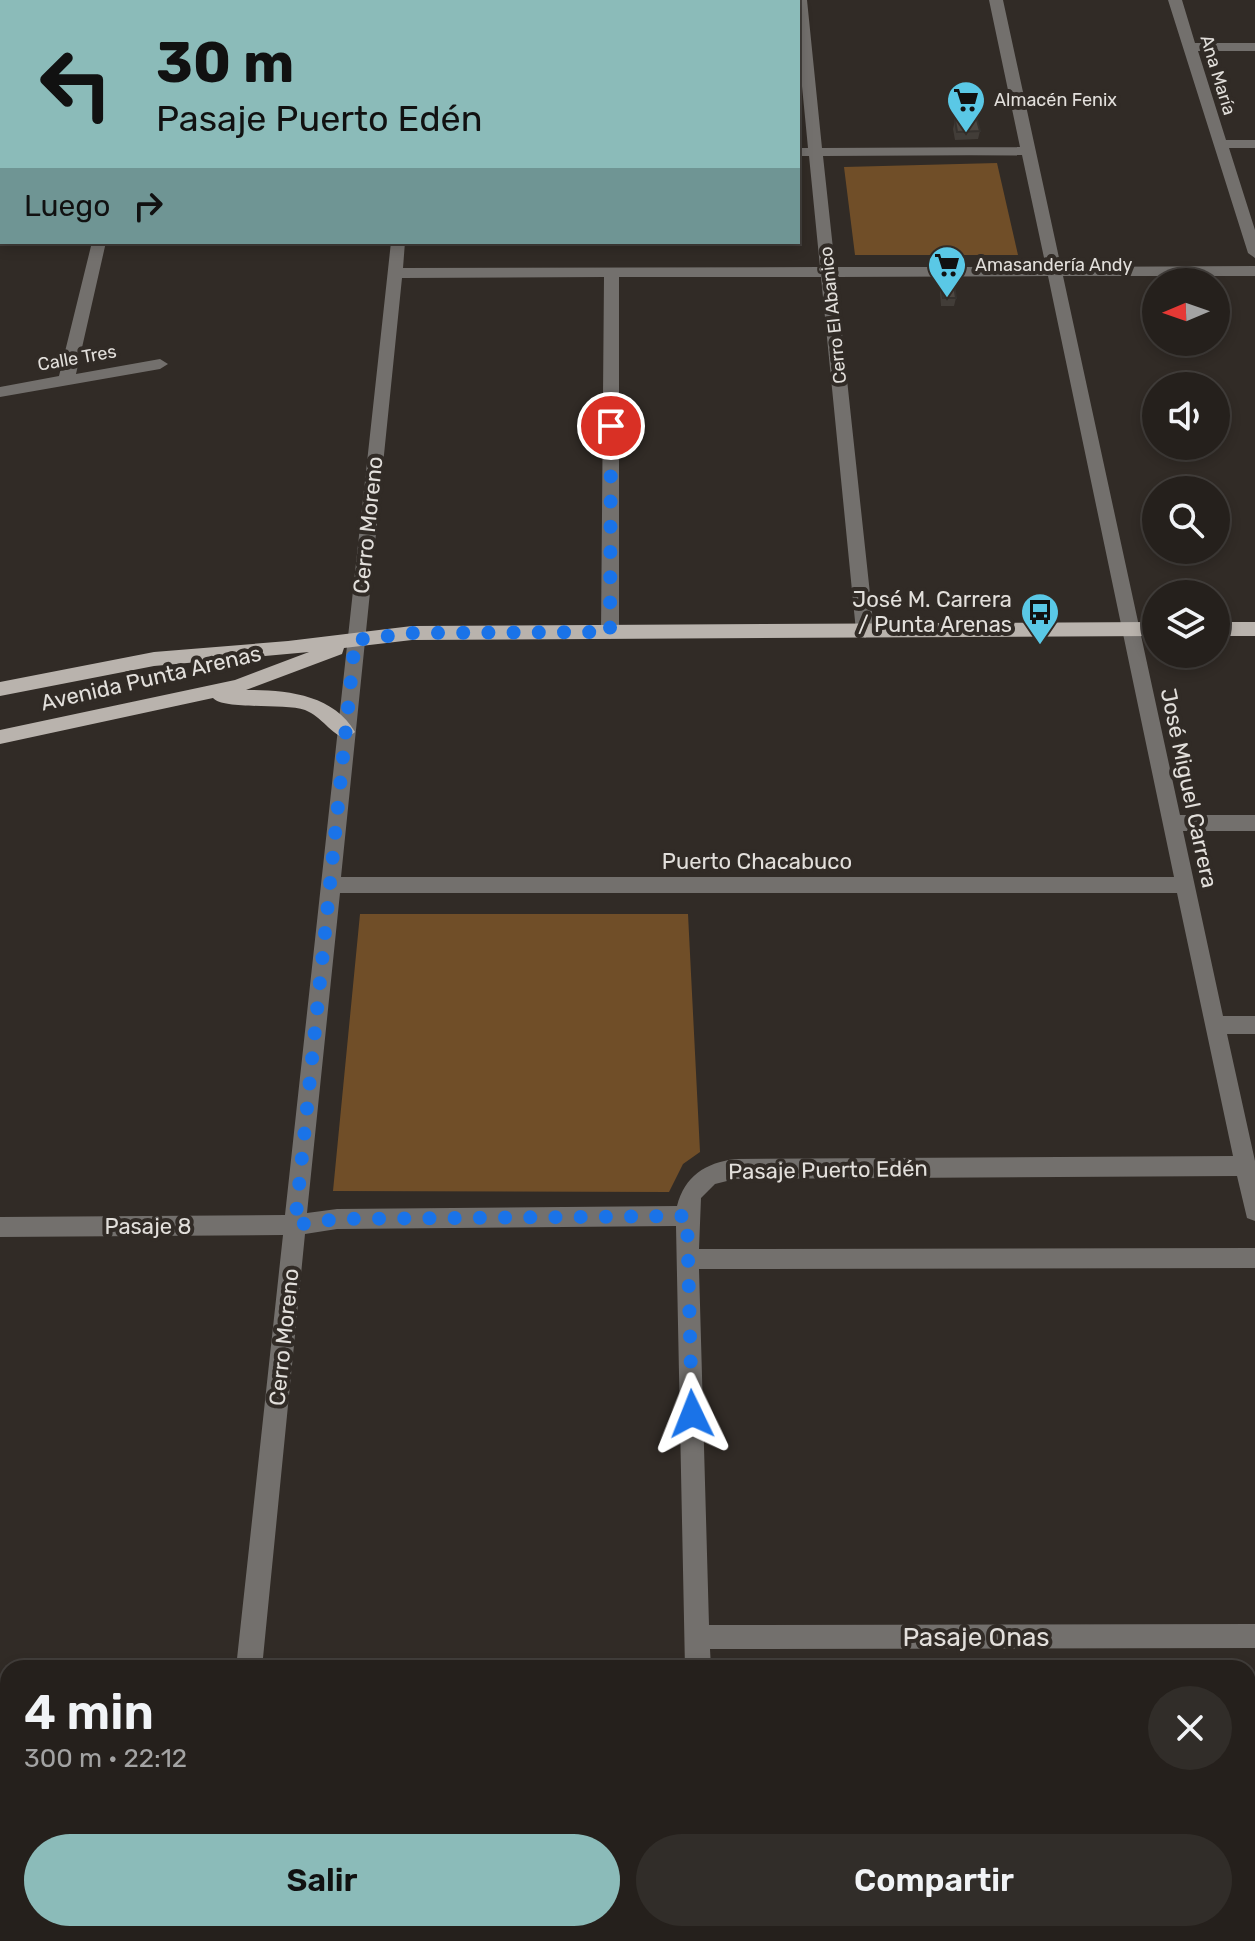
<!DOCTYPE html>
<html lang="es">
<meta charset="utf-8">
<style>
:root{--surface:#25201c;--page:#312d29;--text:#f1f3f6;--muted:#a3a3a3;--line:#423e3b;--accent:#8bbbb9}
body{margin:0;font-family:Rubik,sans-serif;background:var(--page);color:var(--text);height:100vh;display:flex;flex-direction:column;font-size:30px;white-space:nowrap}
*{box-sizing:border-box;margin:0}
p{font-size:26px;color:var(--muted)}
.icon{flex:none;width:44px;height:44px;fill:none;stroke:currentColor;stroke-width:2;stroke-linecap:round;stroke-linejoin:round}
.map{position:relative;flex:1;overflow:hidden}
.sheet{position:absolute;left:0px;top:1660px;width:1256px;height:282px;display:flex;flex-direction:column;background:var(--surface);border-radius:24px 24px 0 0;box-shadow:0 4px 12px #0003,0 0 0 2px var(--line)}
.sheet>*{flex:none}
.top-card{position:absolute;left:0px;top:0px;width:800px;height:244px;box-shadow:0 4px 12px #0003,0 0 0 2px var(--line);background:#8bbbb9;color:#111;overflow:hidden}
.needle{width:52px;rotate:268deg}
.tools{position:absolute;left:1142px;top:268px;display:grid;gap:16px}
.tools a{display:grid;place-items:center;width:88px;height:88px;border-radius:50%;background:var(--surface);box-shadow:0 4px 12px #0003,0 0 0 2px var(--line);font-size:40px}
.pin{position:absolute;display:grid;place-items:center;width:68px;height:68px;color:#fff;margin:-34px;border:4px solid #fff;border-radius:50%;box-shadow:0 2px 8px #0007}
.me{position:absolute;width:88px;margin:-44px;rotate:358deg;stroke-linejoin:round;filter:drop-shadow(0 0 6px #0008)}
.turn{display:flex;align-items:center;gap:28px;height:168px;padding:0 24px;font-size:36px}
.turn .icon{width:104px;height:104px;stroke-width:2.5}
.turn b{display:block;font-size:56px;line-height:68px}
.then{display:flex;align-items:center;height:76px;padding:0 24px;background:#0003;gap:16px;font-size:30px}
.round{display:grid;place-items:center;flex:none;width:84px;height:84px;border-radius:42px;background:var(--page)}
.summary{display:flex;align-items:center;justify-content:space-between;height:136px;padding:0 24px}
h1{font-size:48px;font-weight:600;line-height:60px}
.cta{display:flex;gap:16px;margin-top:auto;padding:16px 24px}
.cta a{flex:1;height:92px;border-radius:48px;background:var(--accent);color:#111;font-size:32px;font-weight:600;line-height:92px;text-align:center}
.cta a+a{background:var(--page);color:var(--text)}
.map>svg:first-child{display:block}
.green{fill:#704e28}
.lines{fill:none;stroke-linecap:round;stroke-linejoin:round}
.minor{fill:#73706d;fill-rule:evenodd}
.major{fill:#b9b3ad;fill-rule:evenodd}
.wall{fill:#423d38}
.building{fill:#4d4741;stroke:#36322e;stroke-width:2}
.route{stroke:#1a73e8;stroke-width:14;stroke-dasharray:0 25.2}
.labels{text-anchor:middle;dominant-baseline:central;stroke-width:8;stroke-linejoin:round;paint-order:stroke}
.far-street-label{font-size:18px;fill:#e2dfdb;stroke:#312b26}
.far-poi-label{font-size:18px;fill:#e2dfdb;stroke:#312b26;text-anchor:start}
.street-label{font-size:22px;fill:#e2dfdb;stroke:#312b26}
.poi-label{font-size:22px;fill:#e2dfdb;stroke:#312b26;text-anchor:end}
.near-street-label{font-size:26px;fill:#e2dfdb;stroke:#312b26}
</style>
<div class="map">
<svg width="1255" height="1941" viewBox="0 0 1255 1941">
<rect width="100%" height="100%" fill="#312b26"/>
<g class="green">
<polygon points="997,163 1018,255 855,255 844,167"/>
<polygon points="360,914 688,914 700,1152 683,1164 669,1192 333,1191"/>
</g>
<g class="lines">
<g class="minor">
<polygon points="24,0 46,0 22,2"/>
<polygon points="150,0 164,0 149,2"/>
<rect x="417" y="0" width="14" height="2"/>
<rect x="607" y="0" width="14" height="2"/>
<path d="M793,0H807L822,148L1020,147L989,0H1003L1061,267L1255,266V276H1063L1180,815H1255V831H1183L1223,1016H1255V1034H1227L1255,1161V1221L1247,1218L1237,1176L735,1179L715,1184L701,1198L699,1249L1255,1248V1268L699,1269L709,1625L1255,1624V1648L710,1649L711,1668H685L676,1226L337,1229L305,1234L262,1668H236L283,1235L0,1237V1217L285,1215L391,242H405L403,268L820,267L809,156H798V148H808L798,45V2ZM1022,155L1046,267H835L823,156ZM1048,276L1174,877H341L402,278L604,277L601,632L610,639L619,632V277H821L856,631L865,638L874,631L836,277ZM340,893H1177L1233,1156L735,1159C705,1163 685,1176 677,1206L337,1209L307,1213Z"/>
<polygon points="1168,0 1182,0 1195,43 1255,43 1255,51 1198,51 1226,140 1255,140 1255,148 1229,148 1255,230 1255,258 1248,253"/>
<polygon points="2,3 2,11 0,12 0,4"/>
<polygon points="92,242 106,242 76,374 160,359 168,364 160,369 0,397 0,387 59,376"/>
<polygon points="209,1934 235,1934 234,1941 208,1941"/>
<rect x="692" y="1934" width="26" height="7"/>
</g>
<g class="major">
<path d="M1156,622V636L412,640L344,648L342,654L246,690C285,690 333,694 355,732L346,739C331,734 322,717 305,710C284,703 223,710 213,698L0,744V730L235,680L309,652L154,666L0,696V682L154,652L288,641L412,626Z"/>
<rect x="1216" y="622" width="39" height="14"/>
</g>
</g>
<g class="wall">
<polygon points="955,120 980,131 978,139 955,140 953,129"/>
<polygon points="941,285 956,298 954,306 941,306 940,293"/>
</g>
<g class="building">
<polygon points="955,120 977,120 980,131 957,132"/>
<polygon points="941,285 954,285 956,298 943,298"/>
</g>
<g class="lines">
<polyline class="route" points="611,426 610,632 412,633 355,640 295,1225 337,1219 687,1216 692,1414"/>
</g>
<defs>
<symbol id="supermarket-pin" viewBox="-11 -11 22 30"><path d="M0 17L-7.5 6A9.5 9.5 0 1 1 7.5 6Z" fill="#5ac8e6" stroke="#312b26"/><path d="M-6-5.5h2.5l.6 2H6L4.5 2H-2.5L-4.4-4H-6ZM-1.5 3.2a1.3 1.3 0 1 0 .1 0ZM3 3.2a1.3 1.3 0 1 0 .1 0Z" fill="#111"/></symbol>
<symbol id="bus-pin" viewBox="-11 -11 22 30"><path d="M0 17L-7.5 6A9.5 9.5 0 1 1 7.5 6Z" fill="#5ac8e6" stroke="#312b26"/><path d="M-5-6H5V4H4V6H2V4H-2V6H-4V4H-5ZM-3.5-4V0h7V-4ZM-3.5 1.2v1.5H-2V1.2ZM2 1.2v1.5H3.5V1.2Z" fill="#111"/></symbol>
</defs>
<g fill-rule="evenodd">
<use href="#supermarket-pin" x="944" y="78" width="44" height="60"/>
<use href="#supermarket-pin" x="925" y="243" width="44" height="60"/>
<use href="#bus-pin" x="1018" y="590" width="44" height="60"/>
</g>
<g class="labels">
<g class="far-street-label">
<text transform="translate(1218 75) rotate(73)">Ana María</text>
<text transform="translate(833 315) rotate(-96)">Cerro El Abanico</text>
<text transform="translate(77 358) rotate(-10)">Calle Tres</text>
</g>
<g class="far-poi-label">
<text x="994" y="100">Almacén Fenix</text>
<text x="975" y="265">Amasandería Andy</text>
</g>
<g class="street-label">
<text transform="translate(368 525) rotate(-84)">Cerro Moreno</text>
<text transform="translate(151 678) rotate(-13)">Avenida Punta Arenas</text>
<text transform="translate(1189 788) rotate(78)">José Miguel Carrera</text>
<text x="757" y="861">Puerto Chacabuco</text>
<text transform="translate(828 1170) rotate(-1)">Pasaje Puerto Edén</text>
<text x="148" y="1226">Pasaje 8</text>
<text transform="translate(284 1337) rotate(-84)">Cerro Moreno</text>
</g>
<g class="poi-label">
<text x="1012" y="599">José M. Carrera<tspan x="1012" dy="25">/ Punta Arenas</tspan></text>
</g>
<g class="near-street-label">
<text x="976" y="1637">Pasaje Onas</text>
</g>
</g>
</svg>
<div class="tools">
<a><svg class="needle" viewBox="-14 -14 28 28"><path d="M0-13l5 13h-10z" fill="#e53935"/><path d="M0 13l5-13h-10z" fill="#a3a3a3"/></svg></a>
<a><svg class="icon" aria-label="sound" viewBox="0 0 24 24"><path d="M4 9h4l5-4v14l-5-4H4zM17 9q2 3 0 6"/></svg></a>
<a><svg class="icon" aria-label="search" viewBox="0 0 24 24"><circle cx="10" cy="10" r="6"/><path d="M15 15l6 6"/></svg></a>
<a><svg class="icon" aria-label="layers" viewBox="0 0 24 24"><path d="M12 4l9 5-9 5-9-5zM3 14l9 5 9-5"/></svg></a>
</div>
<div class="pin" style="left:611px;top:426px;background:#d93025"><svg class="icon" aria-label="arrive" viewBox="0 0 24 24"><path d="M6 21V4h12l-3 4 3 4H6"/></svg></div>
<svg class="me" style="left:692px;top:1414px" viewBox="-20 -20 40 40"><path d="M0-17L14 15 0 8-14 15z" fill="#1a73e8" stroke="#fff" stroke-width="4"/></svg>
<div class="top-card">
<div class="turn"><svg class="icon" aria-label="left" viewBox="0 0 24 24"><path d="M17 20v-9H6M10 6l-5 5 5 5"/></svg><div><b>30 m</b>Pasaje Puerto Edén</div></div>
<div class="then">Luego<svg class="icon" aria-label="right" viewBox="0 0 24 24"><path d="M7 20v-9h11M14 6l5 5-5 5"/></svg></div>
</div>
<section class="sheet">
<div class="summary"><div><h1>4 min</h1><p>300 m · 22:12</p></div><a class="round"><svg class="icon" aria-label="close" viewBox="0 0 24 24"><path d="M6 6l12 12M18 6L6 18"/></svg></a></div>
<div class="cta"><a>Salir</a><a>Compartir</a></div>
</section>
</div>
